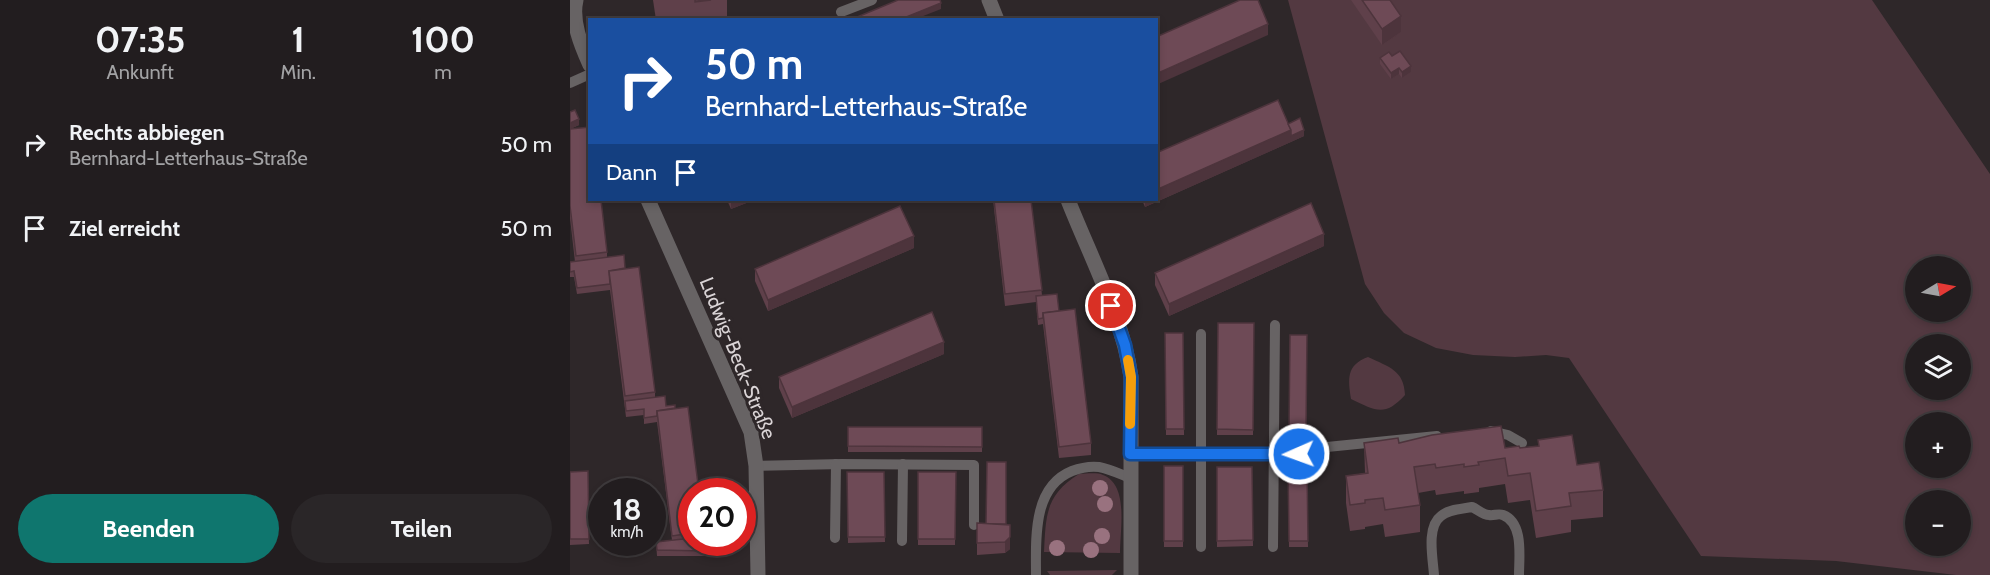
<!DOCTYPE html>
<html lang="de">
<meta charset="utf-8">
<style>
:root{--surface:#221d1f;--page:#2a2628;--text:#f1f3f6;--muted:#a2a2a4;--line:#3f3b3d;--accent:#0f766e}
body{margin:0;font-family:Cabin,sans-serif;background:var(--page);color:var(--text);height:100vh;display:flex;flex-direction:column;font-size:22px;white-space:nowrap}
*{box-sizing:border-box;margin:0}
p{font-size:20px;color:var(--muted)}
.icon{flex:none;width:33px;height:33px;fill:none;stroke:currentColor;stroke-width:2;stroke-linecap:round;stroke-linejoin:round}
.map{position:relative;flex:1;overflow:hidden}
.panel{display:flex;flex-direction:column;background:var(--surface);width:570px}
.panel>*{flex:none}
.guide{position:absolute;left:18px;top:18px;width:570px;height:183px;border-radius:0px;box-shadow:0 3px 9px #0003,0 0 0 2px var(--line);background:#1a4fa0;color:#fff;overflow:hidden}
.needle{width:39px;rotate:80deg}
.tools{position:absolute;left:1335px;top:256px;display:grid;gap:12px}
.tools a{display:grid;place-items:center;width:66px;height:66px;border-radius:50%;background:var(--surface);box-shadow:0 3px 9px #0003,0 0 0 2px var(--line);font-size:30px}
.speed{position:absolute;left:18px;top:478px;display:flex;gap:12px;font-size:30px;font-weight:700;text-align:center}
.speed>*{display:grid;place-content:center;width:78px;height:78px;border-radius:50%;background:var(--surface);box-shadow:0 3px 9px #0003,0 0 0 2px var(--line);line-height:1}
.speed small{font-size:15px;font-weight:400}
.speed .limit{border:9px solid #d22;background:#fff;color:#111}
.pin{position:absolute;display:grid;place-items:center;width:51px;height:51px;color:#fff;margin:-26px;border:3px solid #fff;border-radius:50%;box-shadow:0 2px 6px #0007}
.me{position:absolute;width:66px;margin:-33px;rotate:268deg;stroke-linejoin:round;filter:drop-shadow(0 0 4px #0008)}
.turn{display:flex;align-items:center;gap:21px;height:126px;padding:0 18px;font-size:27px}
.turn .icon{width:78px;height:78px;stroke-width:2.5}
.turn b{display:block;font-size:42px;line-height:51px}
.then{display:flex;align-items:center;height:57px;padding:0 18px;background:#0003;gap:12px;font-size:22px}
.eta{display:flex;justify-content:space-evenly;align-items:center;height:102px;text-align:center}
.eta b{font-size:36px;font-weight:800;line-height:42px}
.cta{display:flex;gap:12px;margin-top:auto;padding:12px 18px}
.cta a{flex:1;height:69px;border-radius:36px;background:var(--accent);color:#fff;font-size:24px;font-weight:800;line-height:69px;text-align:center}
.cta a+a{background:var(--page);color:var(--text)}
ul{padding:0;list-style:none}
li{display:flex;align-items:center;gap:18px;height:84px;padding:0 18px}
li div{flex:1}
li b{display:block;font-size:22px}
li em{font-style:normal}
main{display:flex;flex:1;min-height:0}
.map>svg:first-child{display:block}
.green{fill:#533941;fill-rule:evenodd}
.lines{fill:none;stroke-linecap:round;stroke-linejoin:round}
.service{stroke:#676364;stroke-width:10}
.minor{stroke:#676364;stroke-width:15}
.tree{fill:#99727f}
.wall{fill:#5f404a}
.shaded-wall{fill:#4d343c}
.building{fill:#6e4a56;stroke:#4d343c;stroke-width:1.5}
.route-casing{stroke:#114b97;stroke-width:15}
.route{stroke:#1a73e8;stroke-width:10}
.slow{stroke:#f59e0b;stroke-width:10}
.labels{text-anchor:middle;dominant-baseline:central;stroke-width:6;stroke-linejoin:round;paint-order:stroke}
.street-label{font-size:20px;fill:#dad4d6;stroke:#2e2729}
</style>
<main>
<section class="panel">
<div class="eta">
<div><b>07:35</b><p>Ankunft</p></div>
<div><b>1</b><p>Min.</p></div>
<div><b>100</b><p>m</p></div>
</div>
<ul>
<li><svg class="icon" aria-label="right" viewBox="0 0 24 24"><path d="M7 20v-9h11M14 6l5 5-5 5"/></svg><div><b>Rechts abbiegen</b><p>Bernhard-Letterhaus-Straße</p></div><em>50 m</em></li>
<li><svg class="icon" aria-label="arrive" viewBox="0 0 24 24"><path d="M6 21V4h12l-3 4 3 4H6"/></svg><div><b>Ziel erreicht</b></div><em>50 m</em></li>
</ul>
<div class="cta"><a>Beenden</a><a>Teilen</a></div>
</section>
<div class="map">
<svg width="1420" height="575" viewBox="0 0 1420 575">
<rect width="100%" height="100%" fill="#2e2729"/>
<g class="green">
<path d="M718,0H1302L1420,174V575H1386L1266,561L1131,556L999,358L976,355L945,357L903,355L866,348L834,333L814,313L795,284ZM1346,267H1390V312H1346ZM1346,345H1390V390H1346ZM1346,423H1390V468H1346ZM1346,501H1390V546H1346Z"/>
<path d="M798,357C819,367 834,370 835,395C815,417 806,411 781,399C778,379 776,365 798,357Z"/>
<path d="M509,474C516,474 526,472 533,475C559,485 550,529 550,553L474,552C476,516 475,495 509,474Z"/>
<polygon points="547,570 542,575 480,575 477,571"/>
</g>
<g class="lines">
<g class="service">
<polyline points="271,12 302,0"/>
<polyline points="0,83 20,74"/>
<polyline points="921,431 938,435 952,443"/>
<polyline points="560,454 729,454 737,449 867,436"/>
<polyline points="186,466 272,464 404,465 404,525"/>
<polyline points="265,538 266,464"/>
<polyline points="332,541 333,464"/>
<polyline points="631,547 631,334"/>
<polyline points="703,547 705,325"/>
<path d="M466,575C466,540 462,487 502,471C510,468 520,466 529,467C540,469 550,474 560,478"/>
<path d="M864,575C863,559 856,527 871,516C879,509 892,509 902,507C907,509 913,515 919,515C924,516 928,513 933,515C954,523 949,557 949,575"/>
</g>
<g class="minor">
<path d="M6,0C1,21 11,45 20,65"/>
<polyline points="419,0 427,20"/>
<polyline points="78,200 181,432 186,466 188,575"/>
<path d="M498,200C520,256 553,318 561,377V575"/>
</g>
</g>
<g class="tree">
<circle cx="530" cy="488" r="8"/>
<circle cx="535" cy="504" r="8"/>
<circle cx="532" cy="536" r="8"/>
<circle cx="487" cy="548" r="8"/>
<circle cx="521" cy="550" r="8"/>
</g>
<g class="wall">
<polygon points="83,0 157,0 157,20 86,20"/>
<polygon points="781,0 820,0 831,32 812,45"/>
<polygon points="822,56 841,72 832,78 829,74 821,79 810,64 810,58"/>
<polygon points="0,112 9,125 0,129 37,252 37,258 55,268 85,392 85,397 96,406 122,492 122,543 135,551 135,556 87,556 86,542 102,540 87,422 74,424 74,415 56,417 40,290 7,294 4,277 0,277 0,262 5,262 0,218"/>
<polygon points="718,124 734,136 575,207 572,200 586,200"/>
<polygon points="157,200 184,200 161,209"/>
<polygon points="423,200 461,200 472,295 489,311 521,443 521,455 489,458 473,324 468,325 466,302 435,306"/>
<polygon points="754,246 599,316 585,285 585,273"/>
<polygon points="344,248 198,311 185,281 185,269"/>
<polygon points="648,323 684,323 683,435 647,435"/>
<polygon points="595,333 613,333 614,435 596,435"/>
<polygon points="720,335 737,335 736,436 719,436"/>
<polygon points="374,354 222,418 209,388 209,377"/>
<rect x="278" y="427" width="134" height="25"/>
<polygon points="968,440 1007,465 1033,490 1033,517 1001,520 1001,532 966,538 960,500 938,503 935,484 909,488 909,492 894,494 894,491 866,495 865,490 848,493 850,505 850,532 815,537 813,524 795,527 795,529 780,531 776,503 776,476 795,473 794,443 829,443 950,448 968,446"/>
<rect x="594" y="466" width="19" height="81"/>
<polygon points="647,467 682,467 683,546 647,547"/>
<polygon points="718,467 737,467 738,547 719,547"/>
<polygon points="18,471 19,544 0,545 0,472"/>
<polygon points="277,472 314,472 315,542 278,543"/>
<polygon points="348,472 386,472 385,545 348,545"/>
<polygon points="407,523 436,524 440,549 435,553 407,555"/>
</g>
<g class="shaded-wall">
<polygon points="371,3 371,9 343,20 329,20"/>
<polygon points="831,16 831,32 812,45 812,29"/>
<polygon points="698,24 698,35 586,85 586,74"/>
<polygon points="841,66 841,72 832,78 832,72"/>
<polygon points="829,68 829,74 821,79 821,73"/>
<polygon points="9,119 9,125 0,129 0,123"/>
<polygon points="721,130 721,142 575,207 575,200 586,200 586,190"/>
<polygon points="734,130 734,136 721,142 721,136"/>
<polygon points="161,200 184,200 161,209"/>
<polygon points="754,234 754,246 599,316 599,304"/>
<polygon points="344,236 344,248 198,311 198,300"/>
<polygon points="374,342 374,354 222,418 222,407"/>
<polygon points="440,525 440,549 435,553 435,542"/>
</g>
<g class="building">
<polygon points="125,0 141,0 125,2"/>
<polygon points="328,0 370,0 371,3 329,20 280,20"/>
<polygon points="670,0 688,0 698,24 586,74 586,37"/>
<polygon points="792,0 820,0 831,16 812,29"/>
<polygon points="405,17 406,20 380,20"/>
<polygon points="830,51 841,66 832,72 829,68 821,73 810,58 819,52 822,56"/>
<polygon points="708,100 721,130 586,190 586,153"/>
<polygon points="5,110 9,119 0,123 0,112"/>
<polygon points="730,118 734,130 721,136 721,130 718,124"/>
<polygon points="20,127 20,200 31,200 37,252 6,256 0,206 0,129"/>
<polygon points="424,200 461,200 472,290 435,294"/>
<polygon points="741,203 754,234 599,304 585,273"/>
<polygon points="330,206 344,236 198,300 185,269"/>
<polygon points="54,255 55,268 39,271 40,284 7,288 4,271 0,272 0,262"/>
<polygon points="69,267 85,392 55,396 39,271"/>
<polygon points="487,294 489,311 473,313 473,318 468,319 466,296"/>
<polygon points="505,309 521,443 489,447 473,313"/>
<polygon points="362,312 374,342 222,407 209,377"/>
<polygon points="648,323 684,323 683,430 647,429"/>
<polygon points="595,333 613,333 614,429 596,429"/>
<polygon points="720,335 737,335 736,430 719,430"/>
<polygon points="95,396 96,406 105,405 105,408 87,411 87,416 74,418 74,409 56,411 55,401"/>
<polygon points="118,407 129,492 122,492 122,533 102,536 87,411"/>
<polygon points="931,426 935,448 949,446 950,448 969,446 968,440 1002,435 1007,465 1029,462 1033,490 999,493 1001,506 966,511 960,473 938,476 935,458 908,462 909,465 894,467 894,464 866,468 865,464 844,467 850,505 815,510 813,498 795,500 795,503 780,505 776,476 798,473 794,443 828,438 829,443 862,435"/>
<polygon points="278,427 412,427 412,447 278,446"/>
<polygon points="417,462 436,462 436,524 416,524"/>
<rect x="594" y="466" width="19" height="75"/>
<polygon points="647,467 682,467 683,540 647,541"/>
<polygon points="718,467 737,467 738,541 719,541"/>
<polygon points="18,471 19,539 0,539 0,472"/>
<polygon points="277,472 314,472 315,537 278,537"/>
<polygon points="348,472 386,472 385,539 348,539"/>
<polygon points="407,523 440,525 440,537 435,542 407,543"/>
<polygon points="122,538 122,543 134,543 135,551 87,550 86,542"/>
</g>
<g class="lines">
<defs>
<polyline id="route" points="541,306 555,345 561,377 560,454 729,454"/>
</defs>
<use href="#route" class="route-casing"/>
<use href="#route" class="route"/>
<polyline class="slow" points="558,360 561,377 560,424"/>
</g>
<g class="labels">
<g class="street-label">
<text transform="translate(168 358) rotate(68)">Ludwig-Beck-Straße</text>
</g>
</g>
</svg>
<div class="tools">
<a><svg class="needle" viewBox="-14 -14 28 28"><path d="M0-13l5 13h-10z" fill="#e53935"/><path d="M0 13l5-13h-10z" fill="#a2a2a4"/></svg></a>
<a><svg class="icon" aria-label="layers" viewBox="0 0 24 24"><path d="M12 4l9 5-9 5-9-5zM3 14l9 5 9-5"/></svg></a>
<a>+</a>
<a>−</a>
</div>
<div class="speed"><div>18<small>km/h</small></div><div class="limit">20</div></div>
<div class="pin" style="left:541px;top:306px;background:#d93025"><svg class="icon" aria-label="arrive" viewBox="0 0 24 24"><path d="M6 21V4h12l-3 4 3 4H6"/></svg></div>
<svg class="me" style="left:729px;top:454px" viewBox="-20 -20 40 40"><circle r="17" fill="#1a73e8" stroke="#fff" stroke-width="3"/><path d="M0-11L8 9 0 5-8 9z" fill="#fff"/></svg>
<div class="guide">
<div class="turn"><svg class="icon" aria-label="right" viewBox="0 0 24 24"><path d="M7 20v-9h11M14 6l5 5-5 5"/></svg><div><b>50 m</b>Bernhard-Letterhaus-Straße</div></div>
<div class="then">Dann<svg class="icon" aria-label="arrive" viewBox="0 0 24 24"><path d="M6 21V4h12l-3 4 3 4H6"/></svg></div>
</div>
</div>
</main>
